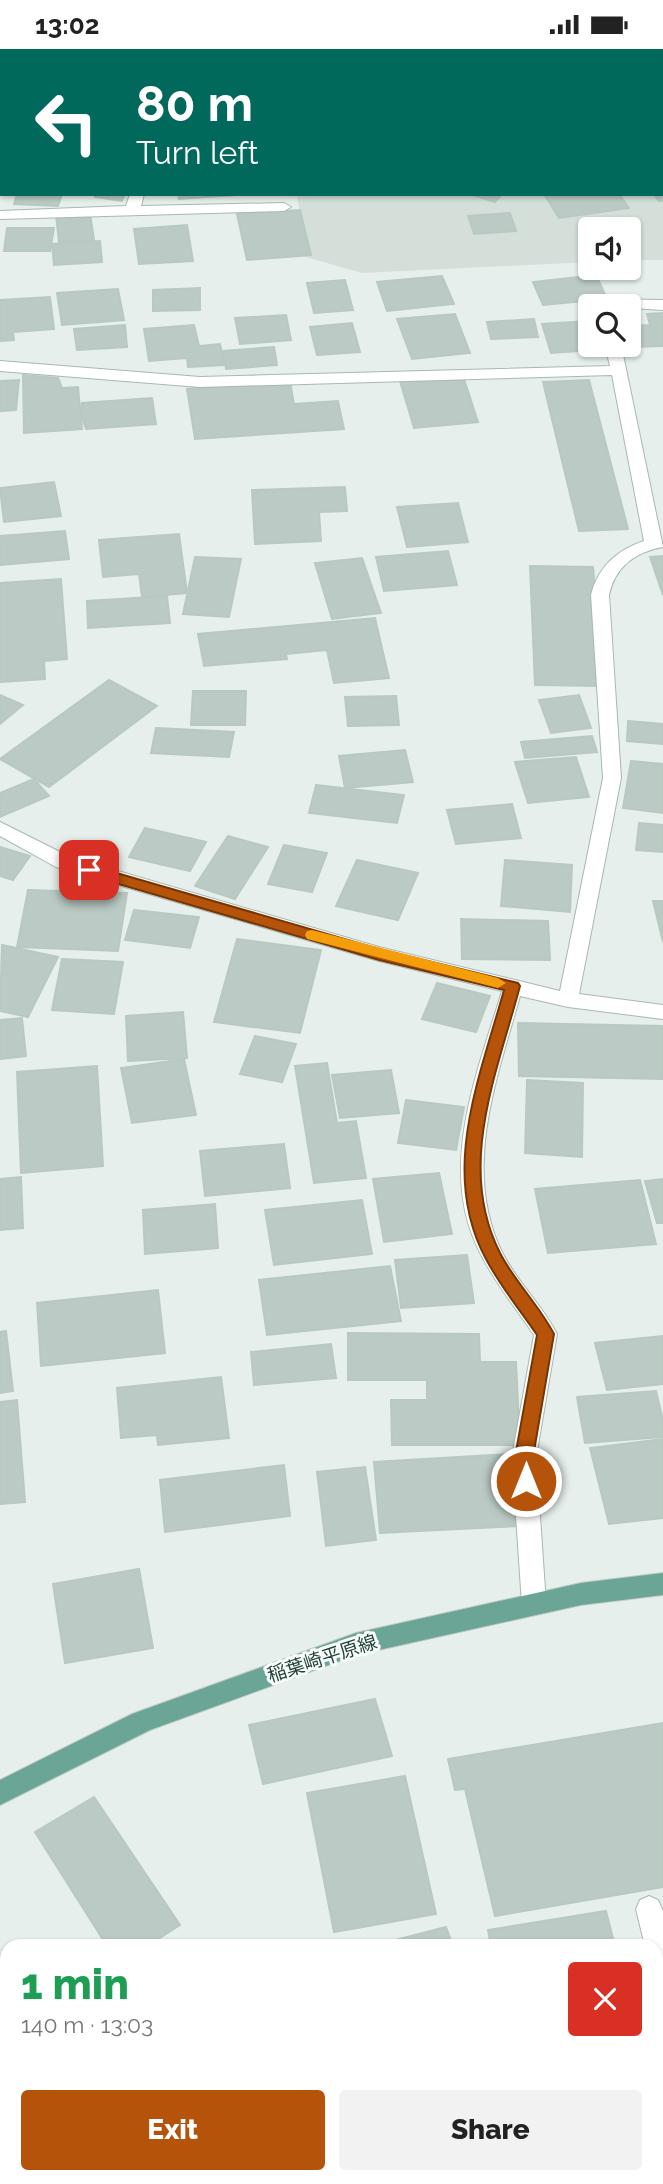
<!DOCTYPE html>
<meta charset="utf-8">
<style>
:root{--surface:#fff;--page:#f2f2f2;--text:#222;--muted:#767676;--accent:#b45309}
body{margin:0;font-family:Raleway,"Noto Sans JP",sans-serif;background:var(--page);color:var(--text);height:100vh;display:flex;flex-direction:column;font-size:26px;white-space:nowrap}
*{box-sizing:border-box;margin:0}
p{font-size:23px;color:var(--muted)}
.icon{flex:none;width:38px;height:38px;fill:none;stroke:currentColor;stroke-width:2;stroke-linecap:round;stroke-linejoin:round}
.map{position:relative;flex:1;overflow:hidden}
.details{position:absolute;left:0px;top:1890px;width:663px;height:245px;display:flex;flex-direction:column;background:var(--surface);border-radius:21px 21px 0 0;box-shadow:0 2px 5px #0004}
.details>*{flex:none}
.hud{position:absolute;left:0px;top:0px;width:663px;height:147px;box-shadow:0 2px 5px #0004;background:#00695c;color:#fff;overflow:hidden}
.tools{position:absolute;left:578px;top:168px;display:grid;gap:14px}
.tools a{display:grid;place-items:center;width:63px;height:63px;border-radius:7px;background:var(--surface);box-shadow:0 2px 5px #0004;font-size:35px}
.pin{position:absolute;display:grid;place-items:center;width:60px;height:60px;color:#fff;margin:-30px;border-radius:14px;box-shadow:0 4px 10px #0006}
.me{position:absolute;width:77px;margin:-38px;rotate:0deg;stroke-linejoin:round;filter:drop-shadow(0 0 5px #0008)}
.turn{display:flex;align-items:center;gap:24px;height:147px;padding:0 21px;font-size:32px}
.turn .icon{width:91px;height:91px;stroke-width:2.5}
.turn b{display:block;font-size:49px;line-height:60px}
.round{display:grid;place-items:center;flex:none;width:74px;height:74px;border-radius:7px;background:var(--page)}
.summary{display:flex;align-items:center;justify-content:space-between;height:119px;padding:0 21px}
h1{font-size:42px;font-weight:800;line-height:52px;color:#1e9e55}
.button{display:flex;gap:14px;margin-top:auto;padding:14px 21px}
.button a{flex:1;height:80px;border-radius:7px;background:var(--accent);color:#fff;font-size:28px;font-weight:800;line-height:80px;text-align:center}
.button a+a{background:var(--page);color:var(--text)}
.status{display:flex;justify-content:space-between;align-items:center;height:49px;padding:0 35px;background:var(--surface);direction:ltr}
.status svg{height:19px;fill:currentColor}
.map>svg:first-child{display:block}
.built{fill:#d4dfda}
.green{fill:#bfe0c8}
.building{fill:#bbcac4;stroke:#b8c9c2;stroke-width:2}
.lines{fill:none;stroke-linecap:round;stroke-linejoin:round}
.minor-casing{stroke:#a8b8b2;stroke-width:2}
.primary-casing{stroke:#c2cac8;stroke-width:2}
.minor{fill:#fff;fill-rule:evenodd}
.primary{fill:#6aa596;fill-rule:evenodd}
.route{fill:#b45309;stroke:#753606;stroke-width:2}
.slow{fill:#f59e0b}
.labels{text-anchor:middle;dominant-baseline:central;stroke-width:6;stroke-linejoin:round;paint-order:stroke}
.street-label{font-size:19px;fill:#24423a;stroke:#f7fbf9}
</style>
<div class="status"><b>13:02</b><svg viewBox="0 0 49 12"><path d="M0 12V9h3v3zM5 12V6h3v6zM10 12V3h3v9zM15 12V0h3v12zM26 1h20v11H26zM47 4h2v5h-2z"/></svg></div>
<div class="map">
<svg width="663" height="2135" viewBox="0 0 663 2135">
<rect width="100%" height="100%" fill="#e6efeb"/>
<polygon class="built" points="276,0 663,0 663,211 628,211 628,180 590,180 590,213 362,224 306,208 297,145 662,145 662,2"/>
<polygon class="green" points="394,0 663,0 396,2"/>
<g class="building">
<polygon points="9,0 96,0 97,2 9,2"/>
<polygon points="662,81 663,152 659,152 654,145 662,145"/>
<polygon points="17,145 62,145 58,157 14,155"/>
<polygon points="96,145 125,145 122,152 95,148"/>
<polygon points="178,145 236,145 236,146 179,150"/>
<polygon points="470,145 502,145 495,153"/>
<polygon points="544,145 619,145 629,159 559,169"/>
<polygon points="300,161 311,206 247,211 237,165"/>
<polygon points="90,164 94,191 59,193 56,166"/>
<polygon points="510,164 516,182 474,185 468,167"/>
<polygon points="187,176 193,212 139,215 134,180"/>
<polygon points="7,179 54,179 50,202 4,202"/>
<polygon points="100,192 102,213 54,216 52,195"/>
<polygon points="596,226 607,250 543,256 533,233"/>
<polygon points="442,227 454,255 387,262 377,233"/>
<polygon points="345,231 353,261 314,264 307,234"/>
<polygon points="200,239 200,261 153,262 153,241"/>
<polygon points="118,240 124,271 62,276 57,244"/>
<polygon points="50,248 54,280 13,283 14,291 0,292 0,251"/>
<polygon points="663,264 663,297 633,298 628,277 650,276 647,265"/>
<polygon points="455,265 470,304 412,310 397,270"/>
<polygon points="286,266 291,291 240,295 235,269"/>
<polygon points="534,270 538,288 491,290 487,273"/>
<polygon points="590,272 590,296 606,296 607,300 551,304 542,275"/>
<polygon points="352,274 360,303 317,306 310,278"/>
<polygon points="125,276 127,298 77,301 74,280"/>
<polygon points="194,276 199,297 220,295 225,316 188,318 187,309 149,312 144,280"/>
<polygon points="274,298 277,316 226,320 223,302"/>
<polygon points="23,326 58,329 62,339 78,338 82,380 24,384"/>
<polygon points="463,327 478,373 414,379 400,332"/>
<polygon points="19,331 16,361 0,362 0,332"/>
<polygon points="589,331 628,480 579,482 543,333"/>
<polygon points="290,333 294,355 338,352 344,380 195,390 187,340"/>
<polygon points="152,349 156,375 86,380 81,366 82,354"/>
<polygon points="54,433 61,467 4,473 0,439"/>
<polygon points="345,438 347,462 319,463 321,492 255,495 252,441"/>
<polygon points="458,454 468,493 407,498 397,458"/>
<polygon points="65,482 69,510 0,516 0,487"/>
<polygon points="179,485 187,544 142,548 139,525 103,528 99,491"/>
<polygon points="448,502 457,536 384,542 376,508"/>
<polygon points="663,507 663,546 650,508"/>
<polygon points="195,508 241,510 229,568 183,565"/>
<polygon points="362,509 381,564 332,570 315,514"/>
<polygon points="530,517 593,518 603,637 535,636"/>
<polygon points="61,530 67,610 44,612 45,630 0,633 0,534"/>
<polygon points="167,547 170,574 88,579 87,552"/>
<polygon points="375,569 389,629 334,634 327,601 286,605 287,610 204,617 198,585"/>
<polygon points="109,631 157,657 49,738 0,710"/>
<polygon points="193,642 246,642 245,676 191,676"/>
<polygon points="0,646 23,656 0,675"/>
<polygon points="579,646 591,679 551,684 539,651"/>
<polygon points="396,647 399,676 348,677 345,648"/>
<polygon points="628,672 663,675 663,695 627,692"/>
<polygon points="156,679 234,683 229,708 151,704"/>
<polygon points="592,687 597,703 525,709 521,693"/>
<polygon points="405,701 413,733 345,739 339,707"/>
<polygon points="576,708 589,748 528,754 515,713"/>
<polygon points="631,712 663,715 663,764 623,759"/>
<polygon points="34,730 49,747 0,768 0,744"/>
<polygon points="316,736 404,746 397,774 309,764"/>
<polygon points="512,755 521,789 456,795 447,761"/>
<polygon points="639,774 663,776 663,803 636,801"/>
<polygon points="145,779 206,793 190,822 129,808"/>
<polygon points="228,787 268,798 235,850 195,837"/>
<polygon points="284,796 327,804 312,843 268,835"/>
<polygon points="0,798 30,807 13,831 0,827"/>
<polygon points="357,811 418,824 398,871 336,857"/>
<polygon points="505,811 572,816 570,863 501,857"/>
<polygon points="28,841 127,844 118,902 17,898"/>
<polygon points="653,852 663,852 663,893"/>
<polygon points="134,861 199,868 190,899 125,891"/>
<polygon points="461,870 548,872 550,911 462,910"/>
<polygon points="237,890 321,901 300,984 214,973"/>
<polygon points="2,896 58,908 28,968 0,962"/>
<polygon points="62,910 123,913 114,965 52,961"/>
<polygon points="437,934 490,947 476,983 422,970"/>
<polygon points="183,963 187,1009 128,1012 126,967"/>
<polygon points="22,969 26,1007 0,1010 0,971"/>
<polygon points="518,974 663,977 663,1030 519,1027"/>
<polygon points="255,987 296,995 282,1033 240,1025"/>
<polygon points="184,1010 196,1066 132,1074 121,1019"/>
<polygon points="327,1014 337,1074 356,1072 366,1129 314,1134 295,1017"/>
<polygon points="97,1017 103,1117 21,1124 17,1023"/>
<polygon points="391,1021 399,1064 340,1069 332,1026"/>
<polygon points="527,1031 583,1034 582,1108 525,1104"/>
<polygon points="406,1051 464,1058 456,1101 398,1094"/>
<polygon points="284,1095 290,1139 205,1147 200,1102"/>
<polygon points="439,1124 452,1185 384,1193 373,1130"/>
<polygon points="21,1128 23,1179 0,1181 0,1130"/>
<polygon points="663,1130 663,1174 657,1174 645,1132"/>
<polygon points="640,1131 656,1195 548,1204 535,1140"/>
<polygon points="362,1151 372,1205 274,1216 265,1161"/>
<polygon points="215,1155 218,1199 145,1205 143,1161"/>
<polygon points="467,1206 474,1254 401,1259 395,1211"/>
<polygon points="390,1217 401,1272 267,1286 259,1231"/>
<polygon points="158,1241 165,1304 41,1317 37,1254"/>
<polygon points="6,1282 13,1342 0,1344 0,1283"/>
<polygon points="348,1284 479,1285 480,1313 516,1313 520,1396 392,1396 391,1351 427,1351 427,1331 348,1331"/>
<polygon points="663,1287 663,1335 607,1341 595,1294"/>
<polygon points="331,1295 336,1329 254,1336 251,1303"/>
<polygon points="221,1328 229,1389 158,1396 157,1386 121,1389 117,1339"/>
<polygon points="656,1342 663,1371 663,1388 585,1394 577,1348"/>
<polygon points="17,1351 25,1453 0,1455 0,1353"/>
<polygon points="663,1390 663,1469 609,1475 590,1399"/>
<polygon points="511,1405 520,1477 380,1484 374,1413"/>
<polygon points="284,1416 290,1467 165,1483 160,1431"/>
<polygon points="365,1418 376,1491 326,1497 317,1423"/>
<polygon points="139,1520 153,1599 65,1614 53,1535"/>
<polygon points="375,1650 392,1707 263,1735 249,1676"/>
<polygon points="663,1674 663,1838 495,1867 465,1740 455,1741 448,1710"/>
<polygon points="405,1727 436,1865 334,1883 307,1744"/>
<polygon points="94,1748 180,1876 147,1897 107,1897 35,1783"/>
<polygon points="606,1862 615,1897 491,1897 488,1881"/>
<polygon points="446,1878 453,1897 394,1897 392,1892"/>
<polygon points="7,2042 7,2128 146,2128 147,2135 0,2135 0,2043"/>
<polygon points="663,2094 663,2135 603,2135 601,2128 656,2128 656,2096"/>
<polygon points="422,2128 510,2128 511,2135 424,2135"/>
</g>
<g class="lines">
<defs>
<g id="minor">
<polygon points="104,0 118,0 118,2 105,2"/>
<polygon points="214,0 230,0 213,2"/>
<polygon points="0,89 2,89 0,100"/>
<polygon points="130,145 144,145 141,157 284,154 291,158 284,162 0,170 0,162 126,157"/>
<polygon points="604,250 663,251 663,261 598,257 599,252"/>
<path d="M605,296H621L663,498C635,503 615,518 609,546L621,729L579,945L663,956V970L568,958L520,947C497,1030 461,1122 503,1205C518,1234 543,1257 557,1285L536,1408L546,1555L543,1563L534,1566L525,1563L522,1555L512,1408L534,1286C511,1252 482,1218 469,1177C445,1100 480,1015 502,942L379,912L56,818L0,787V773L70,808L379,898L560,942L603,729L591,546C598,518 617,501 644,492L612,326L200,338L0,322V312L200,328L610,317Z"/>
<polygon points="649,1847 658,1851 663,1862 663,1926 656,1923 656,1897 645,1897 636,1860 640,1851"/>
<polygon points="264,2128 292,2128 293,2135 265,2135"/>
</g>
<polygon id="primary" points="663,1524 663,1546 581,1556 356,1606 150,1681 0,1756 0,1731 132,1665 356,1584 581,1534"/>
</defs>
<use href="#minor" class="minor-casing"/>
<use href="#primary" class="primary-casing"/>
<use href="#minor" class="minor"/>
<use href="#primary" class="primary"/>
</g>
<path class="route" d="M89,816L379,900L518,934L520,937C497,1024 456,1118 500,1204C515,1233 539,1256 554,1285L533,1408L535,1432L532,1438L526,1440L520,1438L515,1408L537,1286C520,1261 500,1237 486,1210C439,1123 480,1028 504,941L379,911L84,825L82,821Z"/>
<polygon class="slow" points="312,881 498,929 506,934 498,939 307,890 305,886 307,882"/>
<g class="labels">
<g class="street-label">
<text transform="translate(322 1609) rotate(-18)">稲葉崎平原線</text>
</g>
</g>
</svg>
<div class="tools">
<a><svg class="icon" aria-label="sound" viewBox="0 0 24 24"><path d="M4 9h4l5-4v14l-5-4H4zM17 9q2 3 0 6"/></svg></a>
<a><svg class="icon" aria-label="search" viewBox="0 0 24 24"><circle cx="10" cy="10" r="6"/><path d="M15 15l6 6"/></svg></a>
</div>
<div class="pin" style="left:89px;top:821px;background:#d93025"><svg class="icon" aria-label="arrive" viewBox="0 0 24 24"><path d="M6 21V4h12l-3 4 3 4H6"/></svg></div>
<svg class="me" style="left:526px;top:1432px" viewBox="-20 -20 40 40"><circle r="17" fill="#b45309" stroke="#fff" stroke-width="3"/><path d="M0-11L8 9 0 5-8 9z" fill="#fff"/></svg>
<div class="hud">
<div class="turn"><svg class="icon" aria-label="left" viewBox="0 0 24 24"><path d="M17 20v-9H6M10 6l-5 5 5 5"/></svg><div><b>80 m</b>Turn left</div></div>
</div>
<section class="details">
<div class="summary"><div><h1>1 min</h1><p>140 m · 13:03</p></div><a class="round" style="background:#d93025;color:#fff"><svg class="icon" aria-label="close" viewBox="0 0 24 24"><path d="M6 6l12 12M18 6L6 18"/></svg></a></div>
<div class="button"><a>Exit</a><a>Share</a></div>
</section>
</div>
